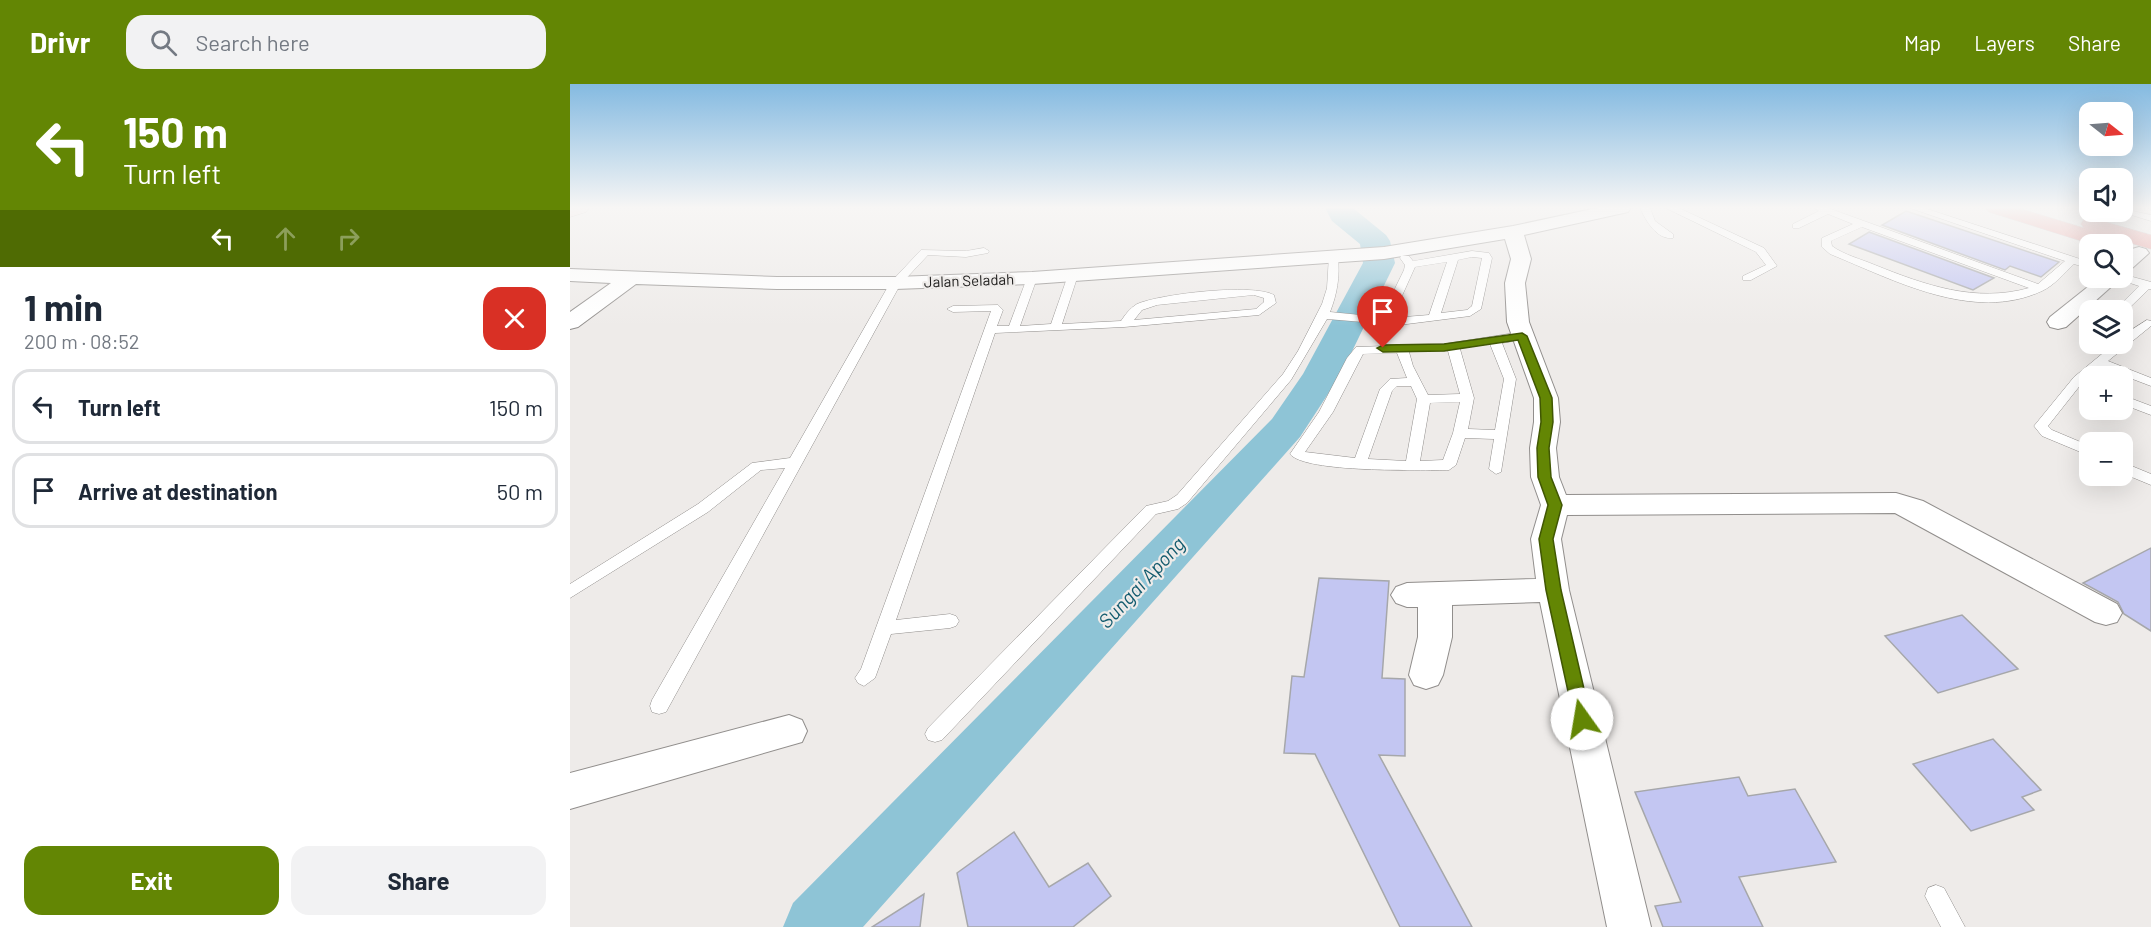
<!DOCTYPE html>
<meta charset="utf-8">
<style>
:root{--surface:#fff;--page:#f2f2f3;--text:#1f2937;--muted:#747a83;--line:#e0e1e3;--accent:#638604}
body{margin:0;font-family:Barlow,sans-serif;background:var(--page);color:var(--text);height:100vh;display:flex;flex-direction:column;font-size:22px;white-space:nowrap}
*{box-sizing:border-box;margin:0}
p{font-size:20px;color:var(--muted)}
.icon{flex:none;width:33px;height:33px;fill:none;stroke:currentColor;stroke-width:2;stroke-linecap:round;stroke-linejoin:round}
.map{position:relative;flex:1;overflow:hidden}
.side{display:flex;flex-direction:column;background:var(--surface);width:570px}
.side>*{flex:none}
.guide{background:#638604;color:#fff;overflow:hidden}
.needle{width:39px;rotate:107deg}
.tools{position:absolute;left:1509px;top:18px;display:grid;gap:12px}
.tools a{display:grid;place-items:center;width:54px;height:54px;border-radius:12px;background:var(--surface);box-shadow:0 6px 24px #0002;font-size:30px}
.pin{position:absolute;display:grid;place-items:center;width:51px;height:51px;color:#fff;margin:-62px -26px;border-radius:50% 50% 50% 0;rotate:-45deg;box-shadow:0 0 6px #0007}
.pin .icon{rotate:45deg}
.me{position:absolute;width:66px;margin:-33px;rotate:347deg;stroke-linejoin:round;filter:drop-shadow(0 0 4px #0008)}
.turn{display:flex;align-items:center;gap:21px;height:126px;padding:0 24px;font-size:27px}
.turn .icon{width:78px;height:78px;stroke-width:2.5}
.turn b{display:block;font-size:42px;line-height:51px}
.lanes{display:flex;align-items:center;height:57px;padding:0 24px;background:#0003;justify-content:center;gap:30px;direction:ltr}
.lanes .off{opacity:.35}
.round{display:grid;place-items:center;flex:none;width:63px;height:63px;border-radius:18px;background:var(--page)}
.headline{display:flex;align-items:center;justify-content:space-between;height:102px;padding:0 24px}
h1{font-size:36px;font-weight:700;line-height:45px}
.button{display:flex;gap:12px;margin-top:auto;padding:12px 24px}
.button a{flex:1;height:69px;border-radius:18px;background:var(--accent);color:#fff;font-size:24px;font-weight:700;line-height:69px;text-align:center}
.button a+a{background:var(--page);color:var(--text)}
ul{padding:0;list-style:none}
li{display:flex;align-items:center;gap:18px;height:75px;margin:0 12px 9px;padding:0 12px;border:3px solid var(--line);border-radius:18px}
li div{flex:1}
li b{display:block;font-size:22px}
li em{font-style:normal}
header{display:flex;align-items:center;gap:36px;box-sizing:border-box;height:84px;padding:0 30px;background:var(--accent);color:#fff}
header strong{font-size:28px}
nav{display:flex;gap:33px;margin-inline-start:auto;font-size:21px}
.search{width:420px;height:54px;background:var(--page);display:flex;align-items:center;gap:15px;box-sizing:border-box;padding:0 21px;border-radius:18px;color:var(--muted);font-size:22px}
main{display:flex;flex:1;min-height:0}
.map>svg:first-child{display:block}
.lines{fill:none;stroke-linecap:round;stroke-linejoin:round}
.river{fill:#8ec4d6;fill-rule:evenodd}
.building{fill:#c3c6f2;stroke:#a6a7aa;stroke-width:1.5}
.service-casing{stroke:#918e8c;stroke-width:1}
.minor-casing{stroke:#918e8c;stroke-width:2}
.secondary-casing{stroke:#918e8c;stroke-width:1}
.trunk-casing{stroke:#cac9c9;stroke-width:1}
.service{fill:#fff;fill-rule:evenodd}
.minor{fill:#fff;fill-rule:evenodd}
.secondary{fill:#f8dddc;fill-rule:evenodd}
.trunk{fill:#eba4a2;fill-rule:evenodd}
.route{fill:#638604;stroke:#405703;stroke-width:1.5}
.labels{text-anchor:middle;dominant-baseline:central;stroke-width:4.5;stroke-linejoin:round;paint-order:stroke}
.far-street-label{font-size:15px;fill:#21201f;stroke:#eeebe9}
.water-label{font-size:20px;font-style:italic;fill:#145c6f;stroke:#eeebe9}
</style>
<header>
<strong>Drivr</strong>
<div class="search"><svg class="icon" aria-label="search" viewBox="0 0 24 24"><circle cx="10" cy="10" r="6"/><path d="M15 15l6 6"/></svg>Search here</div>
<nav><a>Map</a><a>Layers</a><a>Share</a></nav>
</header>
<main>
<section class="side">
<div class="guide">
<div class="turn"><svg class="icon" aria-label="left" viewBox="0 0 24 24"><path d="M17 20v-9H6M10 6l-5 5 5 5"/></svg><div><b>150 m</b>Turn left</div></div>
<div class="lanes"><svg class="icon" aria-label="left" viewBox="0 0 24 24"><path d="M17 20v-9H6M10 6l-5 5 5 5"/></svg><svg class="icon off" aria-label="ahead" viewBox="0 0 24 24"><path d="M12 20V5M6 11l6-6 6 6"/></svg><svg class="icon off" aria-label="right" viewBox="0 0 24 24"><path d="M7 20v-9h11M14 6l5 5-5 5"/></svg></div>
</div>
<div class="headline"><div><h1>1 min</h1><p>200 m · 08:52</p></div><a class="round" style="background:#d93025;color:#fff"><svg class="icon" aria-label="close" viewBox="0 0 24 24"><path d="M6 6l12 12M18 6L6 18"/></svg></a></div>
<ul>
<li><svg class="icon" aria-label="left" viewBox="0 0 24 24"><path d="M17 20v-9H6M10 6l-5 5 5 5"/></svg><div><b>Turn left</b></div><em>150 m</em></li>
<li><svg class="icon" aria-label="arrive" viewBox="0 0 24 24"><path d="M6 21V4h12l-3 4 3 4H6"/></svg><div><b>Arrive at destination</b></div><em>50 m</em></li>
</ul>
<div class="button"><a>Exit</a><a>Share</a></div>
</section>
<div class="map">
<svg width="1581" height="843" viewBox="0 0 1581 843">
<rect width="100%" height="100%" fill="#eeebe9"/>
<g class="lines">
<polygon class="river" points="755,124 783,124 816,151 820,157 825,179 771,290 730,353 293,843 213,843 223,819 702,335 733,290 793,179 790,160 762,137"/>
</g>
<g class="building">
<polygon points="1336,127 1489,178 1471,193 1440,182 1435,186 1312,141"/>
<polygon points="1299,148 1424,194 1403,206 1279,160"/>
<polygon points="1581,464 1581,547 1554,530 1548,518 1513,499"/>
<polygon points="749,494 819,497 812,594 835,595 835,672 809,671 902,843 830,843 745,670 714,669 722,592 734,593"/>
<polygon points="1392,531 1448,585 1368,609 1315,552"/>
<polygon points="1423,655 1471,706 1452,713 1464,726 1401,747 1343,680"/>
<polygon points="1169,693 1178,712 1225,705 1266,778 1169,793 1193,843 1093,843 1085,822 1111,818 1065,708"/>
<polygon points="444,748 479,803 518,779 541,812 503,843 398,843 387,789"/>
<polygon points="354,810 350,843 302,843"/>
</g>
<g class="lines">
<defs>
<g id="service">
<path d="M1070,124H1080L1085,137L1103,150V154C1087,156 1076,137 1070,124Z"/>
<polygon points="1096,124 1109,124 1194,164 1207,182 1181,196 1173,196 1173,192 1196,181 1186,168"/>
<path d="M1244,124H1258L1468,200L1495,177L1340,124H1354L1507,174L1520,178V185L1504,180C1494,189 1485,201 1472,207C1403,239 1324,196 1260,170L1252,163V154L1283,140L1258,130L1229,144H1223V140L1249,127ZM1292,143L1459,204C1405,219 1355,201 1305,181C1291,175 1274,171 1262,162L1261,157Z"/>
<polygon points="1558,126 1581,131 1581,137 1558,130"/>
<polygon points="414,164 419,167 418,169 396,173 358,171 330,201 96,628 89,630 82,628 80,622 82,616 215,384 191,386 138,428 0,514 0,500 128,420 182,379 220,374 320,199 351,166 396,167"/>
<path d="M902,167L919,169L922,174L911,225L900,232L829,241L757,235L721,296L617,419L608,425L586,430L372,656L365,658L358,656L355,650L358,644L576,422L598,417L607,411L713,290L728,267L752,220L757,204L759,172L768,174C770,193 767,210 760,228L811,233L834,186L835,181L830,174L831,172H839L843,177ZM902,173L912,174L902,222L897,226L871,229L888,176ZM877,178L859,231L822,234L845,183Z"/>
<path d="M503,188L508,191L492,240L551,237C555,231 560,224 567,220C590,210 683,199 704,211L706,219L689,231L554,243L425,249L326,536L380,530L386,532L389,537L386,542L380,544L321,550L305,594L294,602L288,599L285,594L291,585L421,227L383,228L377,225L383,222L428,221L433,226L427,242H439L457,194L462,191L467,194L450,242L481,240L498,191ZM684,211L694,214V218L686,225L564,236L572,226L587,221Z"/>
<polygon points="1552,190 1581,198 1581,205 1579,205 1555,228 1537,226 1510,215 1516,212 1548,223 1569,202 1548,195 1547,194 1552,194"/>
<polygon points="1577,236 1581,237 1581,242 1538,277 1581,294 1581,302 1531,283 1512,299 1478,342 1482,346 1520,362 1520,372 1472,352 1464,342 1504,293 1544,260 1552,260 1552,252"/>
<path d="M952,248L956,249V255L932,259L946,295L931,388L926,390L919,385L924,355L895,354L886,381L879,386C852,386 735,389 720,370L749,328L777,274L786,263L874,260ZM920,260L934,295L925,346L898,345L904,314L890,265ZM878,267L890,310L858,311L843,282L839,268ZM827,269L837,294L820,295L810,305L785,374L735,368L763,328L793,270ZM827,302H841L847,315L836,377L798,375L822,307ZM890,318L883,349L873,376L850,377L860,319Z"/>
<polygon points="1552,311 1581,322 1581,331 1552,320"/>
<polygon points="1552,378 1581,390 1581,401 1552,389"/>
<polygon points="1366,801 1374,804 1395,843 1371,843 1355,812 1358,804"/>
</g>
<g id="minor">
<polygon points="1027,124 1061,124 1058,128 954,151 961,175 955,199 959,238 988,314 990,338 986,364 989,393 996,411 1326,409 1353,417 1547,520 1552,529 1547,538 1536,541 1525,538 1325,429 997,431 991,455 999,506 1081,843 1037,843 970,518 882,521 882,553 873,591 868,601 856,605 844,601 839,591 848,553 848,523 837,523 826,519 821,511 826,503 837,499 966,495 961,455 971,421 961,393 960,364 964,338 964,314 937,238 935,199 941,175 935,155 814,175 462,200 325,205 207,205 66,200 8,243 0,245 0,228 41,199 0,197 0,185 207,193 325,193 462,188 814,163 943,142"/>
<polygon points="1569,163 1576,165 1579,169 1559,187 1552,189 1552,173 1562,165"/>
<polygon points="1529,194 1551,194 1496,243 1488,245 1480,243 1477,238 1480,233"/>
<polygon points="219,631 232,636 237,647 232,658 0,725 0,689"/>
</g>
<polygon id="secondary" points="0,124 19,124 16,128 0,133"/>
<polygon id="trunk" points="1416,124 1448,124 1514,144 1511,140 1514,135 1522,134 1581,151 1581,165 1550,156 1553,160 1552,161 1521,160 1419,128"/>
</defs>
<use href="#service" class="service-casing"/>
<use href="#minor" class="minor-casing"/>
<use href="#secondary" class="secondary-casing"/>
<use href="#trunk" class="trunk-casing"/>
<use href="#service" class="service"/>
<use href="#minor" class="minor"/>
<use href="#secondary" class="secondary"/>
<use href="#trunk" class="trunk"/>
</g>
<linearGradient id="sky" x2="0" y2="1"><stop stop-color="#84bae1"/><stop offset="0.51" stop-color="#f7f6f5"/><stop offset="1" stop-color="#f7f6f5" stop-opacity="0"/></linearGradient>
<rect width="1581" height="242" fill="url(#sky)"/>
<polygon class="route" points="952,249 957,252 982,314 983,338 979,364 981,393 992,421 983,455 991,506 1021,635 1019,640 1012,642 1006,640 1004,635 976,506 969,455 978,421 968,393 967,364 971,338 970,314 948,256 874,267 813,268 807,264 813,261 874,260"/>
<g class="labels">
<g class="far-street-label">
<text transform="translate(399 196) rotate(-2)">Jalan Seladah</text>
</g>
<g class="water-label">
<text transform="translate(571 498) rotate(-47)">Sungai Apong</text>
</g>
</g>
</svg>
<div class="tools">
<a><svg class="needle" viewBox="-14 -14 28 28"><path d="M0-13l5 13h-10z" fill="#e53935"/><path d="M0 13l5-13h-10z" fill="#747a83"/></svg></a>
<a><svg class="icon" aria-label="sound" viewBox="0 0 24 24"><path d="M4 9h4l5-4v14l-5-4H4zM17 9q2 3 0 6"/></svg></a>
<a><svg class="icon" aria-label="search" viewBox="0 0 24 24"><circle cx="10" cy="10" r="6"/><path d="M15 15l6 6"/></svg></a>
<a><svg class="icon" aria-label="layers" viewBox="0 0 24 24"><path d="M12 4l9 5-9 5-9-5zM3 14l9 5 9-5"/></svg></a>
<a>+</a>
<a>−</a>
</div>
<div class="pin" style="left:813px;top:264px;background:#d93025"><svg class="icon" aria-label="arrive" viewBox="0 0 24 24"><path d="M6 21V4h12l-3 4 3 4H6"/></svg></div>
<svg class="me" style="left:1012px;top:635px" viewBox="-20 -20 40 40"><circle r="19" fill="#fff"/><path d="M0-13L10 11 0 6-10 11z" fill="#638604"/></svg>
</div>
</main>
